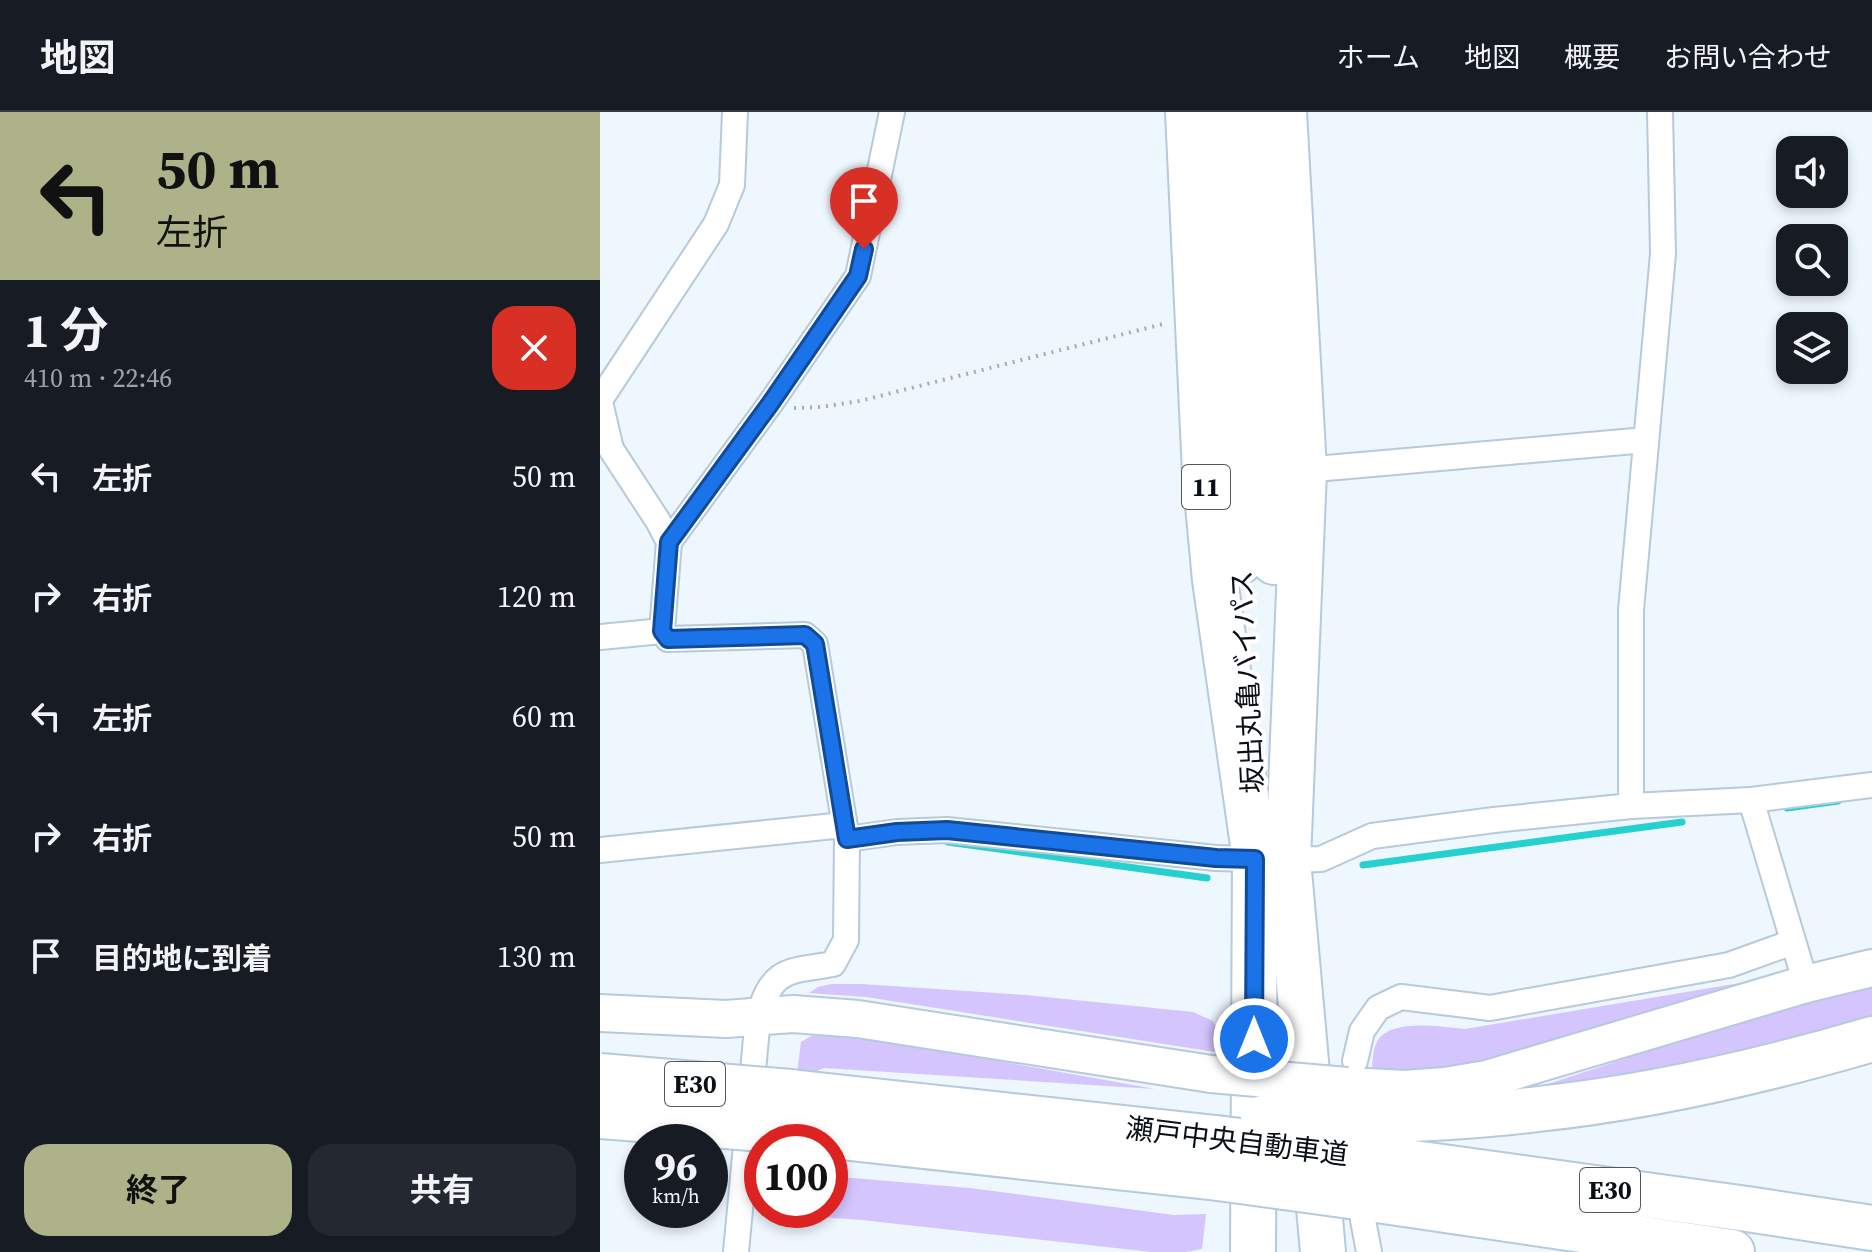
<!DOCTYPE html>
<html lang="ja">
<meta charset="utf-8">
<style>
:root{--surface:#171b24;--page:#242831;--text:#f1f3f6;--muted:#9ea1a6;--line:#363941;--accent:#adb289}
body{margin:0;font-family:"Source Serif 4","Noto Sans JP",serif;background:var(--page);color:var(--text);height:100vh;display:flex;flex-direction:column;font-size:30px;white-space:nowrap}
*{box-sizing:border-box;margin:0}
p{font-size:26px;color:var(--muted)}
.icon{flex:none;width:44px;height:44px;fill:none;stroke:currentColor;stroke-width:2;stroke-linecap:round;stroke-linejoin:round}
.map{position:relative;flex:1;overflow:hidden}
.drawer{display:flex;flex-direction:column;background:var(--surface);width:600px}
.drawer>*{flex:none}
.hud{background:#adb289;color:#111;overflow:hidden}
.tools{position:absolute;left:1176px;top:24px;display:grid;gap:16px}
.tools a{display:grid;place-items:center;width:72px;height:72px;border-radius:16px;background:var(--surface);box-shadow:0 4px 12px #0003;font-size:40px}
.speed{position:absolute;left:24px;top:1012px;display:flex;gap:16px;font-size:40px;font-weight:700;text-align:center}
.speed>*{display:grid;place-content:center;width:104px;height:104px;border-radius:50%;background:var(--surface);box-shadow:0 4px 12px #0003;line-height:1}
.speed small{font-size:20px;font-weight:400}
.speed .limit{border:12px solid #d22;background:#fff;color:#111}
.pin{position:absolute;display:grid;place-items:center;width:68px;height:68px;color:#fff;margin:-82px -34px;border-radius:50% 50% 50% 0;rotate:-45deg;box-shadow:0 0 8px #0007}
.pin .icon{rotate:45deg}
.me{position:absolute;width:88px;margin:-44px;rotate:0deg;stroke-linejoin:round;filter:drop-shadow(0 0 6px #0008)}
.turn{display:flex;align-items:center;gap:28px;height:168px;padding:0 24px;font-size:36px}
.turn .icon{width:104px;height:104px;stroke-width:2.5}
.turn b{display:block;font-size:56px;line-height:68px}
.round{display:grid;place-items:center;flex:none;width:84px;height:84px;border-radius:24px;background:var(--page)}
.summary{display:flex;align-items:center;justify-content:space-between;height:136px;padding:0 24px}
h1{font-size:48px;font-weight:700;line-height:60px}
.cta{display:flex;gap:16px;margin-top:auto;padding:16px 24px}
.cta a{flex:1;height:92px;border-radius:24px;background:var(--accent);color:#111;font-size:32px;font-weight:700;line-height:92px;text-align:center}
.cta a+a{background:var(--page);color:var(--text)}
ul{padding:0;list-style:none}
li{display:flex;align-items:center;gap:24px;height:120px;padding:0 24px}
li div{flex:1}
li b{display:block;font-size:30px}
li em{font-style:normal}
header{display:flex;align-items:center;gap:48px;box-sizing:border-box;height:112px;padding:0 40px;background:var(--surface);border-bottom:2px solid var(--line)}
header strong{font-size:38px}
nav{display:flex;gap:44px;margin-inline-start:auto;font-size:28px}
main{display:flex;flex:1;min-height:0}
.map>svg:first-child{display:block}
.green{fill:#d4c5fe}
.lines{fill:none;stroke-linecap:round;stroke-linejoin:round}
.stream{stroke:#26d0cf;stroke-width:7}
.street-casing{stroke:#b5cadc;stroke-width:28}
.secondary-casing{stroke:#b5cadc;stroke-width:40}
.highway-casing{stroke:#b5cadc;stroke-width:48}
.path{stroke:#a4acb4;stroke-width:4;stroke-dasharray:2 6;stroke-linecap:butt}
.street{stroke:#fff;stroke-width:24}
.secondary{stroke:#fff;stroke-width:36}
.highway{stroke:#fff;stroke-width:44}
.secondary-bridge-casing{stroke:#b5cadc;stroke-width:40;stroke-linecap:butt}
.highway-bridge-casing{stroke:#b5cadc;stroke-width:48;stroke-linecap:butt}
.secondary-bridge{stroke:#fff;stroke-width:36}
.highway-bridge{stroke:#fff;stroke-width:44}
.route-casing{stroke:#114b97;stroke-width:20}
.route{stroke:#1a73e8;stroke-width:14}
.labels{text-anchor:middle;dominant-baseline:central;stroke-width:8;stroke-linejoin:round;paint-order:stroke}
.shield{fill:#fff;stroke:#53585d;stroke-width:2}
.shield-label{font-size:26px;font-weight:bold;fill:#091017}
.street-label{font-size:28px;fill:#091017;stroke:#fff}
</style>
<header>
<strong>地図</strong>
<nav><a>ホーム</a><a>地図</a><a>概要</a><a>お問い合わせ</a></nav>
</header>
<main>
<section class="drawer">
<div class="hud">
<div class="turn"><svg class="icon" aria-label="left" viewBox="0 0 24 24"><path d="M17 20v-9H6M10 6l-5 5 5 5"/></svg><div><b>50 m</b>左折</div></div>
</div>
<div class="summary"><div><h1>1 分</h1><p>410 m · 22:46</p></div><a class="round" style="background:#d93025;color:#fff"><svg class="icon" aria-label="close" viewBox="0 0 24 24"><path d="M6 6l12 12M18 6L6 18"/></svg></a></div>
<ul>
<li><svg class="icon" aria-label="left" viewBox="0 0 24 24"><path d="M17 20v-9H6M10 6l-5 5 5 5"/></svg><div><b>左折</b></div><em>50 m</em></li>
<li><svg class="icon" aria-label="right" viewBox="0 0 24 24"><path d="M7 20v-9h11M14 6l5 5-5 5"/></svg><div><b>右折</b></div><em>120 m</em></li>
<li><svg class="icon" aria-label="left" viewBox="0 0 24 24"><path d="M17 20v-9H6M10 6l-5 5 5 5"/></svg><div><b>左折</b></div><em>60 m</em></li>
<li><svg class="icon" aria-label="right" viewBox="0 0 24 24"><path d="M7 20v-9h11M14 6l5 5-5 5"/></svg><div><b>右折</b></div><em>50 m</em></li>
<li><svg class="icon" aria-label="arrive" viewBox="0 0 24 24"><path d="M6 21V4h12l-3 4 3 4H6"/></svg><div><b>目的地に到着</b></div><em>130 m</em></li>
</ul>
<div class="cta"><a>終了</a><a>共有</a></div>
</section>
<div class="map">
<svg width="1272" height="1140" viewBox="0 0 1272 1140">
<rect width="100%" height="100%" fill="#eef6fe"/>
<g class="green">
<path d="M1158,868L882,954L771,963C773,953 772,940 776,932C787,905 842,915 865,917Z"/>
<polygon points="231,872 262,872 426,883 593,900 613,909 616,917 615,940 266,885 209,881 218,875"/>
<path d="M1272,874V911L1212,929L906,986C1027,946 1148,904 1272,874Z"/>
<polygon points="211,924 265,925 555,977 224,956 212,961 197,961 201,930"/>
<polygon points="230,1064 370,1076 574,1103 606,1102 602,1137 586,1140 552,1140 262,1108 219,1105 198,1098 230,1098"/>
</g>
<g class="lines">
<g class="stream">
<polyline points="1187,696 1238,689"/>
<polyline points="348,730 607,766"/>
<polyline points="763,753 1082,710"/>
</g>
<defs>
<g id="street">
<polyline points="0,288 116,112 132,73 135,0"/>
<path d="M0,290L11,337L58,409L69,430L62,519L68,527L205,523L215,532L247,727L246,828L233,852C187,860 173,855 158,905L136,1140"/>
<polyline points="704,358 1046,328"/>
<polyline points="69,430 170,292 258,164 292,0"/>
<polyline points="0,525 62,519"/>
<polyline points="1151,688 1206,872"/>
<polyline points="1031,694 1031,498 1063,142 1060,0"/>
<polyline points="247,727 297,720 347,718 616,746 655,747"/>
<polyline points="0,738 244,713"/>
<polyline points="688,748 721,747 772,724 894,708 1031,694 1151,688 1272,673"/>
<polyline points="755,949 762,919 778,896 801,885 890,896 1129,853 1193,830"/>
<polyline points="763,1108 769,1140"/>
</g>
<g id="secondary">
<polyline points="0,901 126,907 193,902 258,907 611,962"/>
<polyline points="747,974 805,977 845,974 887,967 1206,872 1272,856"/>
</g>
<g id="highway">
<polyline points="588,0 605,361 615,468 655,747 653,1140"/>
<polyline points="620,0 641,449"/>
<polyline points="652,0 674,450"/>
<polyline points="684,0 704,358 688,748 723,1140"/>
<polyline points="191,980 616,1026"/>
<path d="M749,1010C813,1007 875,1005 938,997C1051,985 1163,959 1272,927"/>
<polyline points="186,1019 618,1066"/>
<polyline points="748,1042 1147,1097 1272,1116"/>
<polyline points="750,1084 1132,1140"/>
</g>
</defs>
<use href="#street" class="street-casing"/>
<use href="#secondary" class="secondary-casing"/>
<use href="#highway" class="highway-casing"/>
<polyline class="path" points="194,296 221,295 260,289 567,211"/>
<use href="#street" class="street"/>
<use href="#secondary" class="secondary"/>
<use href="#highway" class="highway"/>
<defs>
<polyline id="secondary-bridge" points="611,962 747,974"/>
<g id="highway-bridge">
<polyline points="0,964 191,980"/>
<polyline points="0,1004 186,1019"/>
<polyline points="663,1006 749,1010"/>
<polyline points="616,1026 748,1042"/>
<polyline points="618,1066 750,1084"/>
</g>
</defs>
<use href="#secondary-bridge" class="secondary-bridge-casing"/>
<use href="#highway-bridge" class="highway-bridge-casing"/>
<use href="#secondary-bridge" class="secondary-bridge"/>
<use href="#highway-bridge" class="highway-bridge"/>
</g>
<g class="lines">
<defs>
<polyline id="route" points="264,137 258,164 170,292 69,430 62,519 68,527 205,523 215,532 247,727 297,720 347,718 616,746 655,747 654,927"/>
</defs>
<use href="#route" class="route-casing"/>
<use href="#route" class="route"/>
</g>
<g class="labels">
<g class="shield">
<rect x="582" y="353" width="48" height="44" rx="6"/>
<rect x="65" y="950" width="60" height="44" rx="6"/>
<rect x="980" y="1056" width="60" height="44" rx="6"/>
</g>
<g class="shield-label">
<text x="606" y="375">11</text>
<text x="95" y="972">E30</text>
<text x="1010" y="1078">E30</text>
</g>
<g class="street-label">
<text transform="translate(647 570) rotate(-93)">坂出丸亀バイパス</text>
<text transform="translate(637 1029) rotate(7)">瀬戸中央自動車道</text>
</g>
</g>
</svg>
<div class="tools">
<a><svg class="icon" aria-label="sound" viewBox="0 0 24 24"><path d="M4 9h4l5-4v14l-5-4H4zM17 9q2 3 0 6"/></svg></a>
<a><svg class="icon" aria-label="search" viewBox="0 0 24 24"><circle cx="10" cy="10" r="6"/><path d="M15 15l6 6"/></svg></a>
<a><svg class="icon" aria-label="layers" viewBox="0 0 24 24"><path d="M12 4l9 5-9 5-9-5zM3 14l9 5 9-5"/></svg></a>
</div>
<div class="speed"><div>96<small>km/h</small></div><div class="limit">100</div></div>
<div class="pin" style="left:264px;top:137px;background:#d93025"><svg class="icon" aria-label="arrive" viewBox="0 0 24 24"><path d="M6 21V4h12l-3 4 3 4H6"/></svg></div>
<svg class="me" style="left:654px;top:927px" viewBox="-20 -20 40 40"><circle r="17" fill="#1a73e8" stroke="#fff" stroke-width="3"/><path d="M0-11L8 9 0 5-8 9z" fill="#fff"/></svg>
</div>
</main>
